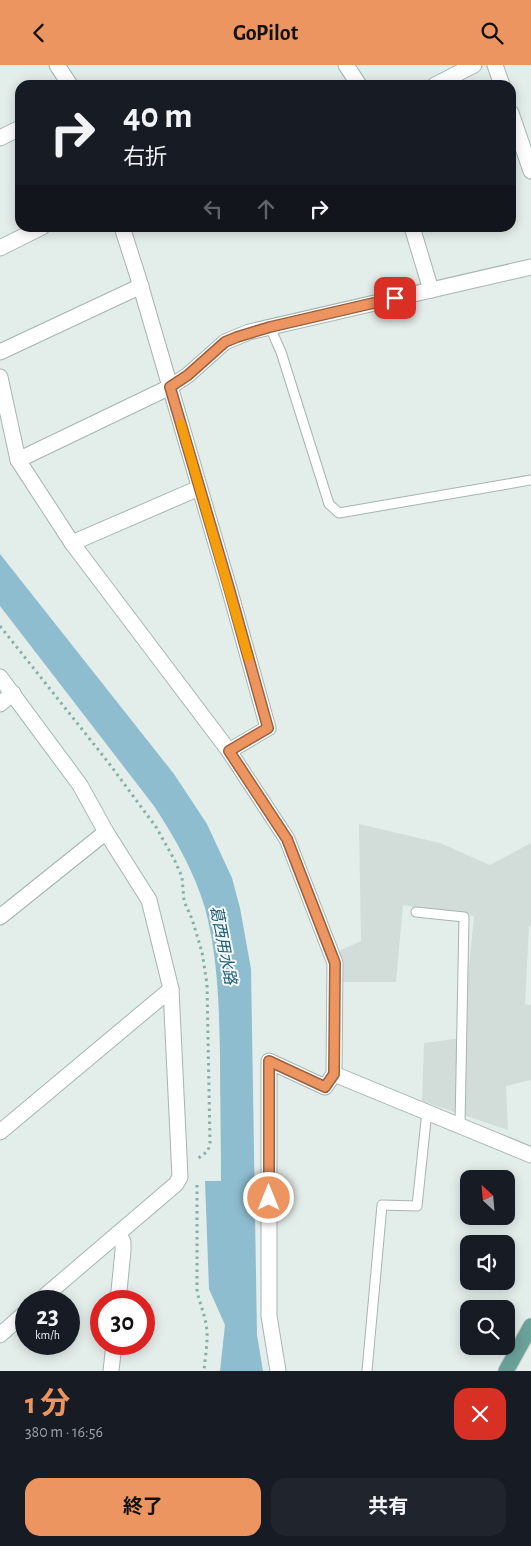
<!DOCTYPE html>
<html lang="ja">
<meta charset="utf-8">
<style>
:root{--surface:#171b24;--page:#20242c;--text:#f1f3f6;--muted:#9ea1a6;--accent:#ed9561}
body{margin:0;font-family:"Alegreya Sans","Noto Sans JP",sans-serif;background:var(--page);color:var(--text);height:100vh;display:flex;flex-direction:column;font-size:19px;white-space:nowrap}
*{box-sizing:border-box;margin:0}
p{font-size:16px;color:var(--muted)}
.icon{flex:none;width:28px;height:28px;fill:none;stroke:currentColor;stroke-width:2;stroke-linecap:round;stroke-linejoin:round}
.map{position:relative;height:1306px;overflow:hidden}
.sheet{display:flex;flex-direction:column;background:var(--surface);flex:1}
.sheet>*{flex:none}
.guide{position:absolute;left:15px;top:15px;width:501px;height:152px;border-radius:15px;box-shadow:0 2px 12px #0003;background:#171b24;color:var(--text);overflow:hidden}
.needle{width:32px;rotate:334deg}
.controls{position:absolute;left:460px;top:1105px;display:grid;gap:10px}
.controls a{display:grid;place-items:center;width:55px;height:55px;border-radius:10px;background:var(--surface);box-shadow:0 2px 12px #0003;font-size:25px}
.speed{position:absolute;left:15px;top:1225px;display:flex;gap:10px;font-size:25px;font-weight:700;text-align:center}
.speed>*{display:grid;place-content:center;width:65px;height:65px;border-radius:50%;background:var(--surface);box-shadow:0 2px 12px #0003;line-height:1}
.speed small{font-size:12px;font-weight:400}
.speed .limit{border:8px solid #d22;background:#fff;color:#111}
.pin{position:absolute;display:grid;place-items:center;width:42px;height:42px;color:#fff;margin:-21px;border-radius:10px;box-shadow:0 2px 8px #0006}
.me{position:absolute;width:55px;margin:-28px;rotate:0deg;stroke-linejoin:round;filter:drop-shadow(0 0 4px #0008)}
.turn{display:flex;align-items:center;gap:18px;height:105px;padding:0 25px;font-size:22px}
.turn .icon{width:65px;height:65px;stroke-width:2.5}
.turn b{display:block;font-size:35px;line-height:42px}
.lanes{display:flex;align-items:center;height:48px;padding:0 25px;background:#0003;justify-content:center;gap:25px;direction:ltr}
.lanes .off{opacity:.35}
.round{display:grid;place-items:center;flex:none;width:52px;height:52px;border-radius:15px;background:var(--page)}
.summary{display:flex;align-items:center;justify-content:space-between;height:85px;padding:0 25px}
h1{font-size:30px;font-weight:700;line-height:38px;color:var(--accent)}
.primary-button{display:flex;gap:10px;margin-top:auto;padding:10px 25px}
.primary-button a{flex:1;height:58px;border-radius:15px;background:var(--accent);color:#111;font-size:20px;font-weight:700;line-height:58px;text-align:center}
.primary-button a+a{background:var(--page);color:var(--text)}
header{display:flex;justify-content:space-between;align-items:center;height:65px;padding:0 25px;background:var(--accent);color:#111;font-size:22px;font-weight:700}
.map>svg:first-child{display:block}
.built{fill:#d2dcd9}
.water{fill:#8ebdcf}
.lines{fill:none;stroke-linecap:round;stroke-linejoin:round}
.lane-casing{stroke:#a6b5b2;stroke-width:11}
.street-casing{stroke:#a6b5b2;stroke-width:17}
.secondary-casing{stroke:#a2b8b3;stroke-width:17}
.primary-casing{stroke:#c1c9c8;stroke-width:17}
.path{stroke:#85afa7;stroke-width:3;stroke-dasharray:2.5 4;stroke-linecap:butt}
.lane{stroke:#fff;stroke-width:9}
.street{stroke:#fff;stroke-width:15}
.secondary{stroke:#fff;stroke-width:15}
.primary{stroke:#6aa199;stroke-width:15}
.route-casing{stroke:#9a613f;stroke-width:12}
.route{stroke:#ed9561;stroke-width:9}
.slow{stroke:#f59e0b;stroke-width:9}
.labels{text-anchor:middle;dominant-baseline:central;stroke-width:4;stroke-linejoin:round;paint-order:stroke}
.water-label{font-size:16px;font-style:italic;fill:#1f5e78;stroke:#f4f9f7}
</style>
<header><svg class="icon" aria-label="back" viewBox="0 0 24 24"><path d="M15 5l-7 7 7 7"/></svg>GoPilot<svg class="icon" aria-label="search" viewBox="0 0 24 24"><circle cx="10" cy="10" r="6"/><path d="M15 15l6 6"/></svg></header>
<div class="map">
<svg width="531" height="1306" viewBox="0 0 531 1306">
<rect width="100%" height="100%" fill="#e3edea"/>
<polygon class="built" points="359,759 440,778 490,800 531,778 531,861 529,861 525,939 531,940 531,1015 506,1021 508,1065 422,1036 424,978 462,973 474,851 403,840 396,917 342,917 339,886 361,876"/>
<path class="water" d="M0,489L174,709L207,759L232,813L240,843L251,904L257,1270L263,1306H220L225,1260L209,1224L205,1116H221C221,1074 220,1032 220,990C219,940 218,892 205,843C194,806 175,773 154,741L0,541Z"/>
<g class="lines">
<defs>
<g id="lane">
<polyline points="270,262 281,287 329,439 339,448 531,415"/>
<polyline points="416,847 464,852 460,1060"/>
<polyline points="367,1306 382,1140 417,1141 427,1046"/>
</g>
<g id="street">
<polyline points="57,0 70,20"/>
<polyline points="346,0 359,20"/>
<polyline points="495,0 502,20"/>
<polyline points="435,20 474,0"/>
<polyline points="511,48 531,106"/>
<polyline points="0,73 20,63"/>
<polyline points="122,162 138,212 229,523 268,663 229,686"/>
<polyline points="412,162 431,225"/>
<polyline points="0,183 42,162"/>
<polyline points="0,287 141,221"/>
<polyline points="0,312 18,395 72,478 229,686 287,774 335,898 334,1009 325,1022 269,996 269,1251 278,1306"/>
<polyline points="18,395 170,322 188,310 225,277 249,267 531,202"/>
<polyline points="72,478 199,423"/>
<polyline points="0,639 13,628"/>
<polyline points="0,852 106,767 149,835 171,924 180,1112 176,1119 39,1236"/>
<polyline points="334,1009 531,1090"/>
<polyline points="0,1067 171,924"/>
<polyline points="118,1236 123,1186 123,1177 119,1169"/>
<polyline points="0,1270 26,1247"/>
<polyline points="111,1306 114,1279"/>
</g>
<polyline id="secondary" points="0,612 80,720 106,767"/>
<polyline id="primary" points="506,1306 531,1261"/>
</defs>
<use href="#lane" class="lane-casing"/>
<use href="#street" class="street-casing"/>
<use href="#secondary" class="secondary-casing"/>
<use href="#primary" class="primary-casing"/>
<g class="path">
<polyline points="0,561 108,697 156,762 174,794 182,812 184,836 192,854 202,887 207,919 210,1078 208,1086 196,1095"/>
<path d="M197,1120V1225C199,1237 204,1247 206,1259C209,1274 205,1291 204,1306"/>
</g>
<use href="#lane" class="lane"/>
<use href="#street" class="street"/>
<use href="#secondary" class="secondary"/>
<use href="#primary" class="primary"/>
</g>
<g class="lines">
<defs>
<polyline id="route" points="269,1133 269,996 325,1022 334,1009 335,898 287,774 229,686 268,663 229,523 170,322 188,310 225,277 237,272 270,262 395,233"/>
</defs>
<use href="#route" class="route-casing"/>
<use href="#route" class="route"/>
<polyline class="slow" points="181,359 248,592"/>
</g>
<g class="labels">
<g class="water-label">
<text transform="translate(223 880) rotate(79)">葛西用水路</text>
</g>
</g>
</svg>
<div class="controls">
<a><svg class="needle" viewBox="-14 -14 28 28"><path d="M0-13l5 13h-10z" fill="#e53935"/><path d="M0 13l5-13h-10z" fill="#9ea1a6"/></svg></a>
<a><svg class="icon" aria-label="sound" viewBox="0 0 24 24"><path d="M4 9h4l5-4v14l-5-4H4zM17 9q2 3 0 6"/></svg></a>
<a><svg class="icon" aria-label="search" viewBox="0 0 24 24"><circle cx="10" cy="10" r="6"/><path d="M15 15l6 6"/></svg></a>
</div>
<div class="speed"><div>23<small>km/h</small></div><div class="limit">30</div></div>
<div class="pin" style="left:395px;top:233px;background:#d93025"><svg class="icon" aria-label="arrive" viewBox="0 0 24 24"><path d="M6 21V4h12l-3 4 3 4H6"/></svg></div>
<svg class="me" style="left:269px;top:1133px" viewBox="-20 -20 40 40"><circle r="17" fill="#ed9561" stroke="#fff" stroke-width="3"/><path d="M0-11L8 9 0 5-8 9z" fill="#fff"/></svg>
<div class="guide">
<div class="turn"><svg class="icon" aria-label="right" viewBox="0 0 24 24"><path d="M7 20v-9h11M14 6l5 5-5 5"/></svg><div><b>40 m</b>右折</div></div>
<div class="lanes"><svg class="icon off" aria-label="left" viewBox="0 0 24 24"><path d="M17 20v-9H6M10 6l-5 5 5 5"/></svg><svg class="icon off" aria-label="ahead" viewBox="0 0 24 24"><path d="M12 20V5M6 11l6-6 6 6"/></svg><svg class="icon" aria-label="right" viewBox="0 0 24 24"><path d="M7 20v-9h11M14 6l5 5-5 5"/></svg></div>
</div>
</div>
<section class="sheet">
<div class="summary"><div><h1>1 分</h1><p>380 m · 16:56</p></div><a class="round" style="background:#d93025;color:#fff"><svg class="icon" aria-label="close" viewBox="0 0 24 24"><path d="M6 6l12 12M18 6L6 18"/></svg></a></div>
<div class="primary-button"><a>終了</a><a>共有</a></div>
</section>
